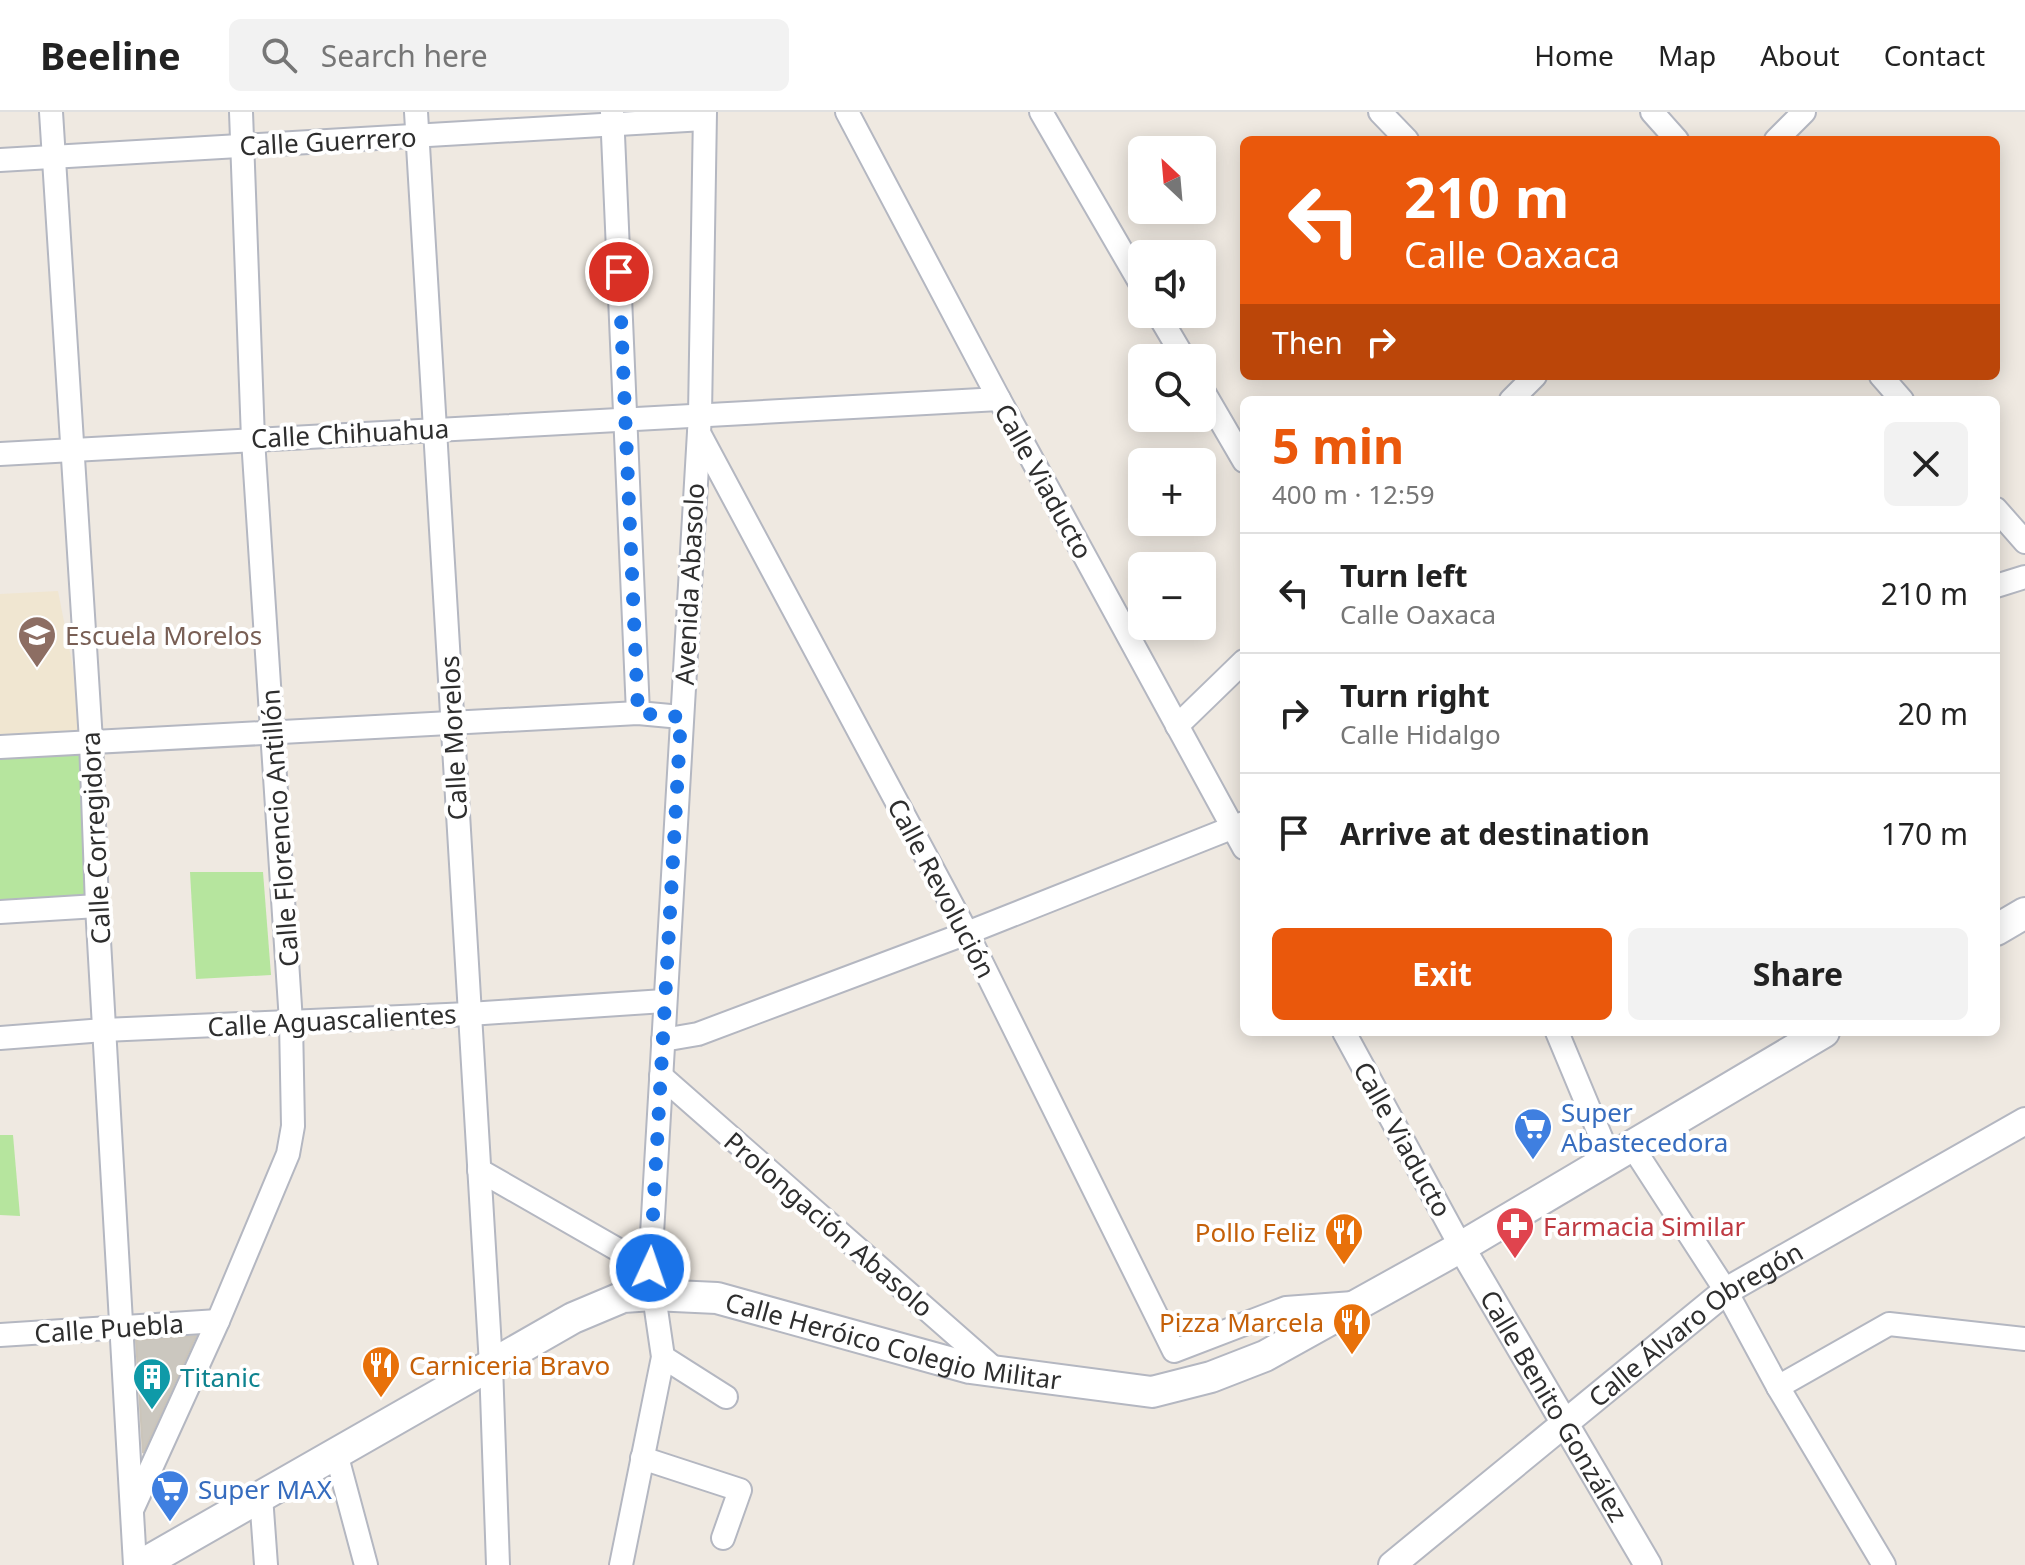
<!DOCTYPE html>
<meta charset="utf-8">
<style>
:root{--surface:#fff;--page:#f2f2f2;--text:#222;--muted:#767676;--line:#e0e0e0;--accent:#ea580c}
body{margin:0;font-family:"Noto Sans",sans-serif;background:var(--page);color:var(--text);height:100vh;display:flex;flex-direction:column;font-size:30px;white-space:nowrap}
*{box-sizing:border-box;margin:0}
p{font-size:26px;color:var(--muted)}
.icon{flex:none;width:44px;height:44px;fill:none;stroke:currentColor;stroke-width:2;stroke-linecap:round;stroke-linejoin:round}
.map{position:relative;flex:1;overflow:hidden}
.sheet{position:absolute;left:1240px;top:284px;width:760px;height:640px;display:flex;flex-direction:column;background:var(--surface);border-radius:12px;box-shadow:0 4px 20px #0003}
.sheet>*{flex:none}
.banner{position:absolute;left:1240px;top:24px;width:760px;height:244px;border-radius:12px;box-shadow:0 4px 20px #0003;background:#ea580c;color:#fff;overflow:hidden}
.needle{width:52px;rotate:334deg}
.controls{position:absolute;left:1128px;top:24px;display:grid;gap:16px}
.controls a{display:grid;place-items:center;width:88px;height:88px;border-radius:12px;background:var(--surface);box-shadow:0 4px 20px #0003;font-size:40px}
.pin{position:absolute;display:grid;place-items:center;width:68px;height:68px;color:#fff;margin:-34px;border:4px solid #fff;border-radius:50%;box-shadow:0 2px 8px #0007}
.me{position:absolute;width:88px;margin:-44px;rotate:3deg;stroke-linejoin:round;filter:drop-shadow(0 0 6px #0008)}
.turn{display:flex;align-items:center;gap:28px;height:168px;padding:0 32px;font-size:36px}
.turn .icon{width:104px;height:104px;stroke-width:2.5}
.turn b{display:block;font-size:56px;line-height:68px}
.then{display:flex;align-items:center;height:76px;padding:0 32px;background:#0003;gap:16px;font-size:30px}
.round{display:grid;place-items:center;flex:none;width:84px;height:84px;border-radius:12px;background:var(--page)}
.summary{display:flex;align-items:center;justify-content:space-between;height:136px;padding:0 32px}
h1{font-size:48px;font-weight:700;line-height:60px;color:var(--accent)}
.button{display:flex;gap:16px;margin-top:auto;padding:16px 32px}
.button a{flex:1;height:92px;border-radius:12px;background:var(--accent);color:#fff;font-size:32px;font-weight:700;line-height:92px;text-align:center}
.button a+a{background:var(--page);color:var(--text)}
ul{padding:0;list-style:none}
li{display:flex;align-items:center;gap:24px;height:120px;padding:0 32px;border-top:2px solid var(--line)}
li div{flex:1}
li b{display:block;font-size:30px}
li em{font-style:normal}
header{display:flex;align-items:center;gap:48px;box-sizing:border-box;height:112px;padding:0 40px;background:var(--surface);border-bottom:2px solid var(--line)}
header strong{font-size:38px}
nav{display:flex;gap:44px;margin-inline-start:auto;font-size:28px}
.search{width:560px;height:72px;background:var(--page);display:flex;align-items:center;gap:20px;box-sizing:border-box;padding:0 28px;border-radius:12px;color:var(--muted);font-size:30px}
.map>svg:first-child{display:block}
.education{fill:#f0e6d1}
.green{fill:#b6e59e}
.building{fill:#cbc7bf;stroke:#cbc5ba;stroke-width:2}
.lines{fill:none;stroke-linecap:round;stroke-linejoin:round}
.minor-casing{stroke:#b4b7c1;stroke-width:26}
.tertiary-casing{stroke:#b4b7c1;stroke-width:30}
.secondary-casing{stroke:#b4b7c1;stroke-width:34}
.minor{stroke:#fff;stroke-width:22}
.tertiary{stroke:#fff;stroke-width:26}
.secondary{stroke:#fff;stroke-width:30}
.route{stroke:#1a73e8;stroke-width:14;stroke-dasharray:0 25.2}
.labels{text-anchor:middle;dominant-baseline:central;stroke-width:8;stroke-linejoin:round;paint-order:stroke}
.street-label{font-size:26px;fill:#2e2e2e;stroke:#fff}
.education-label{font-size:26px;fill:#785e54;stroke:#fff;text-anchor:start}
.shop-label{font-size:26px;fill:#366cbe;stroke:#fff;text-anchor:start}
.health-label{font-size:26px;fill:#be3a42;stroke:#fff;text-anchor:start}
.food-label{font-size:26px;fill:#c56008;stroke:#fff;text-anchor:end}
.culture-label{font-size:26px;fill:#0d838f;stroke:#fff;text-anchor:start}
</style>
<header>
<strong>Beeline</strong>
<div class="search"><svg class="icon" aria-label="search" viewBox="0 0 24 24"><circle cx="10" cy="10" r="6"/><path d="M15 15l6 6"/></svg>Search here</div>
<nav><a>Home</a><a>Map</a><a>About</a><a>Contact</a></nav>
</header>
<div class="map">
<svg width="2025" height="1453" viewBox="0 0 2025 1453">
<rect width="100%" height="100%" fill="#efe9e1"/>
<polygon class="education" points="58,479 88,632 0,638 0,482"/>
<g class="green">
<polygon points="88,632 97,794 0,800 0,638"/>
<polygon points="190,760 263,760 271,863 196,867"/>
<polygon points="0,1023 13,1023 20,1104 0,1103"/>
</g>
<polygon class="building" points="196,1224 143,1341 136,1228"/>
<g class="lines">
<defs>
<g id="minor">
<polyline points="51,0 91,629 97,794 135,1453"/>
<polyline points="416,0 491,1253 498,1453"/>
<polyline points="612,0 638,601"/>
<polyline points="847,0 999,287 1244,736"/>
<polyline points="1041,0 1142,174"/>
<polyline points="1380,0 1407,28"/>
<polyline points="1652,0 1677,28"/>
<polyline points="1776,28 1804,0"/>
<polyline points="0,48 704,7"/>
<polyline points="1158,202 1184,246"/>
<polyline points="1881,264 1902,288"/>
<polyline points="1202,277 1244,349"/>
<polyline points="1511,288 1535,264"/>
<polyline points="699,321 967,821 1174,1239 1286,1196 1353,1191"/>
<polyline points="0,342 999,287"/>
<polyline points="1996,397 2025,430"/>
<polyline points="1996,474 2025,465"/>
<polyline points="1177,614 1244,549"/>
<polyline points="0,635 638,601 681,605"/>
<polyline points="0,800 97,794"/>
<polyline points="1344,920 1461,1135"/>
<polyline points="1557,920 1610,1047"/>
<polyline points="0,926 104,918 469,902 664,889"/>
<polyline points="663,928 698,922 967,821 1244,711"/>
<polyline points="661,964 997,1259"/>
<polyline points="1632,1034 1726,1179 1778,1275 1884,1453"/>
<polyline points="479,1058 650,1156"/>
<polyline points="0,1223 218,1209"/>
<polyline points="663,1245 726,1285"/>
<polyline points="1778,1275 1889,1212 2025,1227"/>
<polyline points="336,1341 366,1453"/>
<polyline points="642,1346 740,1378 723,1426"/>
<polyline points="261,1384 266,1453"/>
<polyline points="132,1398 218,1209 288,1042 293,1014 291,910 253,327 241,0"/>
<polyline points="621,1453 663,1245 650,1156 700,303 705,0"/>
</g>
<g id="tertiary">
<path id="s1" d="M1461,1135L1648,1453"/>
<path id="s2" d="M1392,1453L1726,1179L2025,1009"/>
</g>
<g id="secondary">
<polyline points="1996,818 2025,801"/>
<path id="s3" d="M141,1453L573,1206L623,1185L653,1183L717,1186L970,1256L1152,1280L1211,1265L1265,1244L1461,1135L1824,920"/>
</g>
</defs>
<use href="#minor" class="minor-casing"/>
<use href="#tertiary" class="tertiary-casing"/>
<use href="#secondary" class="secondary-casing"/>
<use href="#minor" class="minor"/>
<use href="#tertiary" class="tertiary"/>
<use href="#secondary" class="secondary"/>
</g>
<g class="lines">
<polyline class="route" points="619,160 638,601 681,605 650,1156"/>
</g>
<defs>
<symbol id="university-pin" viewBox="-11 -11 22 30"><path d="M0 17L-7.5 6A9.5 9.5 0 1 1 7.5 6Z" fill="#8d6e63" stroke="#fff"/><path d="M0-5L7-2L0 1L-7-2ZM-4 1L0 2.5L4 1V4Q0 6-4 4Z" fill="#fff"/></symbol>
<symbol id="supermarket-pin" viewBox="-11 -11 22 30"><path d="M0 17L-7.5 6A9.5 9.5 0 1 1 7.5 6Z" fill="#3f7fe0" stroke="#fff"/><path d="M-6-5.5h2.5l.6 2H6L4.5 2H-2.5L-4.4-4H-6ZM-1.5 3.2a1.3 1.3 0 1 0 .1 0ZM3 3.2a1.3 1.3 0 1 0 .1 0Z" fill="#fff"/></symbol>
<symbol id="pharmacy-pin" viewBox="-11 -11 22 30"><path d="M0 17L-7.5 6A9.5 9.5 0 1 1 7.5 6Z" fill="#e0444e" stroke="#fff"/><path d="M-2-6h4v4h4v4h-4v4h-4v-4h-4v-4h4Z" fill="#fff"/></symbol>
<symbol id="restaurant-pin" viewBox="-11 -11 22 30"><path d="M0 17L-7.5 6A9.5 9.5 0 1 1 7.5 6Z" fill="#e8710a" stroke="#fff"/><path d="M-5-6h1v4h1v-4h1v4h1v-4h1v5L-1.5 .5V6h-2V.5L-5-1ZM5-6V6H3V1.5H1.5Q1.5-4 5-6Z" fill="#fff"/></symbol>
<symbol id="building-pin" viewBox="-11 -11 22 30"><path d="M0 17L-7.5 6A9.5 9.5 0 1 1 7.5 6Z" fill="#0f9aa8" stroke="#fff"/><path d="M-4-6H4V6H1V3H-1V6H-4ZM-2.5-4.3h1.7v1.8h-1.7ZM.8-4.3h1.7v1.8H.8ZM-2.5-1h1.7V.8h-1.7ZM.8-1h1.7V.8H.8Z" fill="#fff"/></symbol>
</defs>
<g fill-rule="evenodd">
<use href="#university-pin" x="15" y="501" width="44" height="60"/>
<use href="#supermarket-pin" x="1511" y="993" width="44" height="60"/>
<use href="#pharmacy-pin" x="1493" y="1092" width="44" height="60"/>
<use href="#restaurant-pin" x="1322" y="1098" width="44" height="60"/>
<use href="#restaurant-pin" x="1330" y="1188" width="44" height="60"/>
<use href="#restaurant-pin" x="359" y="1231" width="44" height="60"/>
<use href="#building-pin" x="130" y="1243" width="44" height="60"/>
<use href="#supermarket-pin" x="148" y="1355" width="44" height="60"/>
</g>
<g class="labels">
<g class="street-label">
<text transform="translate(328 29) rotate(-3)">Calle Guerrero</text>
<text transform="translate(350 321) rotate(-3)">Calle Chihuahua</text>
<text transform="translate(1044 369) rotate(61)">Calle Viaducto</text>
<text transform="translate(689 472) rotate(-87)">Avenida Abasolo</text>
<text transform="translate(453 626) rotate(-93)">Calle Morelos</text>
<text transform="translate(279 716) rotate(-94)">Calle Florencio Antillón</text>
<text transform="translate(95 726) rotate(-93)">Calle Corregidora</text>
<text transform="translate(942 776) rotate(62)">Calle Revolución</text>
<text transform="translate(332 908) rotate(-3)">Calle Aguascalientes</text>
<text transform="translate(1403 1027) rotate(61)">Calle Viaducto</text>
<text transform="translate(829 1112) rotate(41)">Prolongación Abasolo</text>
<text stroke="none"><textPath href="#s2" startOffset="388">Calle Álvaro Obregón</textPath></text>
<text transform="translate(109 1216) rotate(-4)">Calle Puebla</text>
<text stroke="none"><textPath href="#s3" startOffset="828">Calle Heróico Colegio Militar</textPath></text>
<text stroke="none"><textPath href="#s1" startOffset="184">Calle Benito González</textPath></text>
</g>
<g class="education-label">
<text x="65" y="523">Escuela Morelos</text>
</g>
<g class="shop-label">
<text x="1561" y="1000">Super<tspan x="1561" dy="30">Abastecedora</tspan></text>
<text x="198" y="1377">Super MAX</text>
</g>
<g class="health-label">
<text x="1543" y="1114">Farmacia Similar</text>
</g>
<g class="food-label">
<text x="1316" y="1120">Pollo Feliz</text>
<text x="1324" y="1210">Pizza Marcela</text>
<text x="409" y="1253" text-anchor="start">Carniceria Bravo</text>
</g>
<g class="culture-label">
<text x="180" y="1265">Titanic</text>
</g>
</g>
</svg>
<div class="controls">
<a><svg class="needle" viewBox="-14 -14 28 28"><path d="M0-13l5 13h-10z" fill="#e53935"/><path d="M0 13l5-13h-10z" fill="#767676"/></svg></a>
<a><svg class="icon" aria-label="sound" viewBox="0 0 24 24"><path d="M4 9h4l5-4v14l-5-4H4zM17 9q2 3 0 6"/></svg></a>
<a><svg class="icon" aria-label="search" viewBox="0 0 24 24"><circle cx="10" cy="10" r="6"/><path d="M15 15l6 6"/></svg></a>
<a>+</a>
<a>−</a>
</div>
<div class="pin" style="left:619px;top:160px;background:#d93025"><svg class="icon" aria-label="arrive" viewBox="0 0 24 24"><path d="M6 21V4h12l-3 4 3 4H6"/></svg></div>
<svg class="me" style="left:650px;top:1156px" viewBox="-20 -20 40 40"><circle r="17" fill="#1a73e8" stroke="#fff" stroke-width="3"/><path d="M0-11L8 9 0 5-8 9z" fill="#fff"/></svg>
<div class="banner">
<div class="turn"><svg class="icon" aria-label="left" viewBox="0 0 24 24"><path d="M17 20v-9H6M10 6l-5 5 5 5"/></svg><div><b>210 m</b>Calle Oaxaca</div></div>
<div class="then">Then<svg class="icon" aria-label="right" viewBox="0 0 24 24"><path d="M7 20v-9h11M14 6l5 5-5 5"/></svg></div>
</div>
<section class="sheet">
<div class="summary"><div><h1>5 min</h1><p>400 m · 12:59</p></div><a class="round"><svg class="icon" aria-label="close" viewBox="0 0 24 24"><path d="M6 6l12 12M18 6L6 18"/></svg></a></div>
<ul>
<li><svg class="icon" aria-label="left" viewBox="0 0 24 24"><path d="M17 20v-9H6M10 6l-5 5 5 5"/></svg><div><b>Turn left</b><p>Calle Oaxaca</p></div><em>210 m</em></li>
<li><svg class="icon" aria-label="right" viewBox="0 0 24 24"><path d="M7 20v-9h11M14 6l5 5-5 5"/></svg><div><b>Turn right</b><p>Calle Hidalgo</p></div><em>20 m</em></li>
<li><svg class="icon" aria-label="arrive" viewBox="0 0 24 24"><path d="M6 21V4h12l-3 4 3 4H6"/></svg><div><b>Arrive at destination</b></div><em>170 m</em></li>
</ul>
<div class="button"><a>Exit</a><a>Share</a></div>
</section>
</div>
